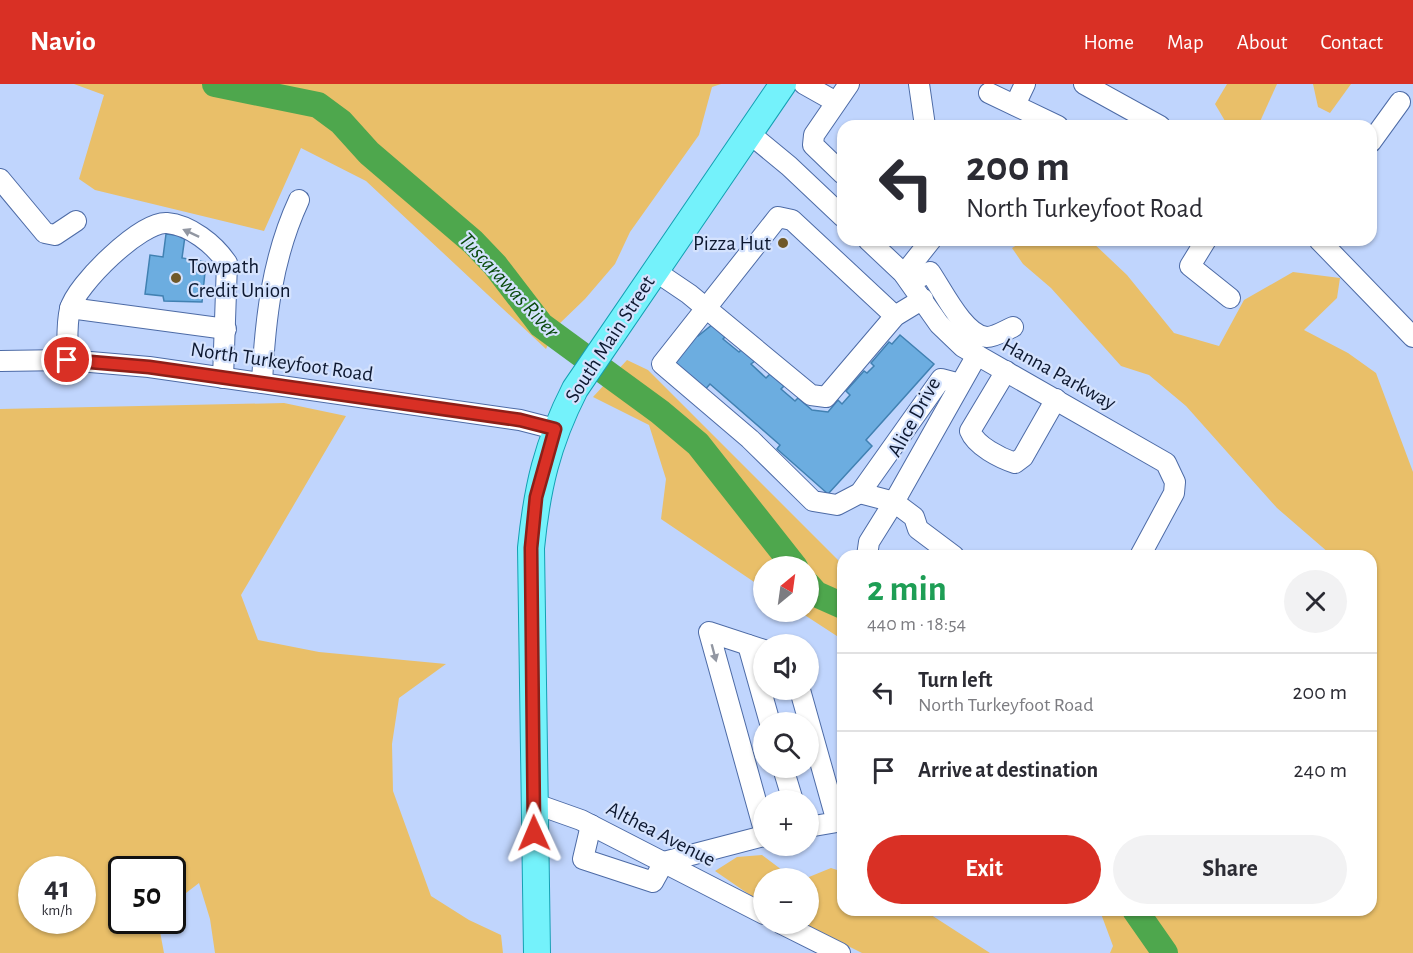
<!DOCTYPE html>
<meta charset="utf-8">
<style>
:root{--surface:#fff;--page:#f2f2f3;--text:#2b2b33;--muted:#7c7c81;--line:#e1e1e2;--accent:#d93025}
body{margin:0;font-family:"Alegreya Sans",sans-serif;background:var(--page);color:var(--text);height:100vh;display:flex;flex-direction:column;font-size:22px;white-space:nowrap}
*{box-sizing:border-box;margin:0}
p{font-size:20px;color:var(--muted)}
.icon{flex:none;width:33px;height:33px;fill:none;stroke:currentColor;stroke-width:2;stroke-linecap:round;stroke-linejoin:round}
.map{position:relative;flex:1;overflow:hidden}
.drawer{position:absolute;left:837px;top:466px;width:540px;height:366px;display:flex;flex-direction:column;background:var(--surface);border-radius:18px;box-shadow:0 2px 4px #0004}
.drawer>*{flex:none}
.top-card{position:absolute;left:837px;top:36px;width:540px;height:126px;border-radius:18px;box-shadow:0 2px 4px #0004;background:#fff;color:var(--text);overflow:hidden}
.needle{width:39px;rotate:29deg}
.fabs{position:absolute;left:753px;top:472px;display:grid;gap:12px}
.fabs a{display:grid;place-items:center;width:66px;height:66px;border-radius:50%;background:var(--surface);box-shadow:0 2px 4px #0004;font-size:30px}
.speed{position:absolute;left:18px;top:772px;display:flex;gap:12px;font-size:30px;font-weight:700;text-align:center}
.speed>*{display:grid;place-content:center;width:78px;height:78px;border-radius:50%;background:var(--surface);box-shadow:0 2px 4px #0004;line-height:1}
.speed small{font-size:15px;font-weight:400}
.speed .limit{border:3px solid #111;border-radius:9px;background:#fff;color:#111}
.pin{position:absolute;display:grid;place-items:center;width:51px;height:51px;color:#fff;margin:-26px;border:3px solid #fff;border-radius:50%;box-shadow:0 2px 6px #0007}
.me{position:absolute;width:66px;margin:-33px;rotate:359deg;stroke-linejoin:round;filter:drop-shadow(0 0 4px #0008)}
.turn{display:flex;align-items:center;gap:21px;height:126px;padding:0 30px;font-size:27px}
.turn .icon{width:78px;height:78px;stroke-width:2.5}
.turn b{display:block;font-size:42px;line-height:51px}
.round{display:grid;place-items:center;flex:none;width:63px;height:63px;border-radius:32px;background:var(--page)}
.overview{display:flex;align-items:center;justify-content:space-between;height:102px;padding:0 30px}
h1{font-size:36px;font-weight:600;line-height:45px;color:#1e9e55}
.button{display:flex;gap:12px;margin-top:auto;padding:12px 30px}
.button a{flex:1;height:69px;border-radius:36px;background:var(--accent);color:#fff;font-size:24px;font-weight:600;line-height:69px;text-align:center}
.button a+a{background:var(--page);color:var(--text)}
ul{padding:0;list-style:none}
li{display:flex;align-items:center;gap:18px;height:78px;padding:0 30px;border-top:2px solid var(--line)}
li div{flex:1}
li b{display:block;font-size:22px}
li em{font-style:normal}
header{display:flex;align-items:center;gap:36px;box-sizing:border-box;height:84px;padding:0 30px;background:var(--accent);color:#fff}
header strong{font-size:28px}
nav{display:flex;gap:33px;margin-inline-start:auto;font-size:21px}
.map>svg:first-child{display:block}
.green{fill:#e9bf69;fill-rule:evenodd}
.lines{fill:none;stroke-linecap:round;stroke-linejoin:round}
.river{stroke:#4ea74d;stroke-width:26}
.building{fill:#6cade0;stroke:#4181b2;stroke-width:1.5}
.minor-casing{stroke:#4d6ba6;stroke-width:22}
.major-casing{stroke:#14a0b3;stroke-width:28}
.minor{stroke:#fff;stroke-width:20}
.major{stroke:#74f2fb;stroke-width:26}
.oneway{fill:#9297a2}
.route-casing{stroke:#8d1f18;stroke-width:15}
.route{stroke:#d93025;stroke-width:10}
.poi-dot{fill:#705929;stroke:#d4e2fd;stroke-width:2}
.labels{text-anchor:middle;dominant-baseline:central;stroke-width:4.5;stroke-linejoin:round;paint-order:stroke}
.poi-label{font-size:21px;fill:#0d1830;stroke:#d4e2fd;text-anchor:end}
.street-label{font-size:21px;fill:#0d1830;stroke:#d4e2fd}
.water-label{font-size:22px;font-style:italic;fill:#0b4b0e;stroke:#d4e2fd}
</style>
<header>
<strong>Navio</strong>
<nav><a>Home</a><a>Map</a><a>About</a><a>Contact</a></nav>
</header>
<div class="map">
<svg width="1413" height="869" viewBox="0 0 1413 869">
<rect width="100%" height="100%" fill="#c0d5fd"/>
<g class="green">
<polygon points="74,0 721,0 712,3 699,51 630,148 615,180 585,215 557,242 546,265 366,97 301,64 264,147 95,106 79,95 104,11"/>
<polygon points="1227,0 1277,0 1258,42 1228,42 1215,20"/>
<polygon points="1313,0 1351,0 1330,29 1318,23"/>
<polygon points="1025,156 1090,156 1127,191 1174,249 1219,262 1244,216 1293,188 1340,194 1337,214 1304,246 1348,269 1376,289 1413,388 1413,869 1110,869 1113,862 1100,827 1371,826 1371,472 1328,472 1329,469 1277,424 1186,322 1149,291 1121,282 1051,204 1023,180 1012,164"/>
<polygon points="627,276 648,286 843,481 843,556 800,528 808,528 808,483 764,483 763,504 661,435 666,395 649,341 593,313"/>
<path d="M284,319L346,332L241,511L258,556L319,568L446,580L399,614L392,660L393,707L431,812L469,836L501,851L503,869H215L210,835L199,799L173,819L172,786H122V837H158L164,869H0V325ZM32,786H82V837H32Z"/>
<polygon points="762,771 794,795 764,795 763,820 715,787 737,773"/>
<polygon points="831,784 843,788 843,826 925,827 990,869 862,869 804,840 808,840 808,795 804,795"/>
</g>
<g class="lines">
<g class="river">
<polyline points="215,0 318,21 341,38 369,69 473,158 495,181 541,241 660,328 698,360 795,483"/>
<polyline points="808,501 816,510 843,522"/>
<polyline points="1135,826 1165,869"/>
</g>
</g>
<g class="building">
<polygon points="166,150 185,152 182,174 206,178 202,218 164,217 163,212 145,210 150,171 163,173"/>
<polygon points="713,240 726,252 723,255 739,268 742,265 755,277 751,280 766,294 770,290 784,302 781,305 795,317 798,314 812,326 828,328 838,316 842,320 850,311 846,307 864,287 867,289 874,282 871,279 889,258 892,260 900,251 934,280 866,356 872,362 828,410 777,365 780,361 710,300 703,308 672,281 694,249 698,252"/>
</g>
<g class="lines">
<defs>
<g id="minor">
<polyline points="804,0 836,18"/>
<polyline points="919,0 925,42"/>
<polyline points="1084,0 1160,42"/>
<polyline points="989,9 1058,42"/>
<polyline points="1015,21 1025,0"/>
<polyline points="749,49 789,82 843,133"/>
<polyline points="1371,58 1400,18"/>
<polyline points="843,90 813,61 814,51 849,0"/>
<polyline points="0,95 45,149 55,151 76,137"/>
<polyline points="868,156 903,189 939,240 963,263 1166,379 1175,398 1174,409 1140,472"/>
<polyline points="1206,156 1190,182 1230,214"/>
<polyline points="1319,156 1413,253"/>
<polyline points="655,187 689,210 811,311 826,313 895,232 923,215"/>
<polyline points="904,190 931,156"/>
<path d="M910,198L930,188C942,205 964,252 987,253C995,253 1006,246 1013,243"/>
<polyline points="70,224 226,245"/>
<polyline points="895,232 792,136 778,133 662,280 750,355 813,417 837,421 860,409 941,295 960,300"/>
<path d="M67,276C68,260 66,241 70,225C76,201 141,137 167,139C190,141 214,160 227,179L223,294"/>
<polyline points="0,277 67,276 149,283 520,336 555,345"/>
<path d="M1006,287L970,347C976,362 1000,374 1015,379L1023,373L1056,315"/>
<path d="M262,299C265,236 272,174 299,116"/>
<polyline points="860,409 894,418 914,433 918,445 954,472"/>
<polyline points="867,472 869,458 894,418 977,271"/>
<polyline points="748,561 770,639"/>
<polyline points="764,566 709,548 764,746"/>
<polyline points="800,606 837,738 808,743"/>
<polyline points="783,684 793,717"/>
<polyline points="533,719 581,736 764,830"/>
<polyline points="591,741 583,775 653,798 664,778 764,752"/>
<polyline points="782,840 840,869"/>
</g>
<path id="major" d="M537,869L531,464C537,404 547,360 575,305L783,0"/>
</defs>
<use href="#minor" class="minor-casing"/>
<use href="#major" class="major-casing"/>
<use href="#minor" class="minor"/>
<use href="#major" class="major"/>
</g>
<defs><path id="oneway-solid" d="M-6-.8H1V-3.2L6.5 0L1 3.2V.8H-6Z" transform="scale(1.5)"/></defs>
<g class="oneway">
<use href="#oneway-solid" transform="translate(191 149) rotate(-155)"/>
<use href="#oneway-solid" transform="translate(714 569) rotate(75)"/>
</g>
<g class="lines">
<defs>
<polyline id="route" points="67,276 149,283 520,336 555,345 536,413 531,464 534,749"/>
</defs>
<use href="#route" class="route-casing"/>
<use href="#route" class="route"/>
</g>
<g class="poi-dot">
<circle cx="783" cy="159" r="6"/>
<circle cx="176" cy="194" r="6"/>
</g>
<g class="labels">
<g class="poi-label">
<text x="771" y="159">Pizza Hut</text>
<text x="188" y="182" text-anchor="start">Towpath<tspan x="188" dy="24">Credit Union</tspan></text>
</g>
<g class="street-label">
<text transform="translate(610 255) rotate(-57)">South Main Street</text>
<text transform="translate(282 278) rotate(8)">North Turkeyfoot Road</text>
<text transform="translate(1059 290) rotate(29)">Hanna Parkway</text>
<text transform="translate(914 333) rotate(-61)">Alice Drive</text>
<text transform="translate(661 750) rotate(27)">Althea Avenue</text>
</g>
<g class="water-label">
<text transform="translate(509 201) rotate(47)">Tuscarawas River</text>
</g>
</g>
</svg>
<div class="fabs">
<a><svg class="needle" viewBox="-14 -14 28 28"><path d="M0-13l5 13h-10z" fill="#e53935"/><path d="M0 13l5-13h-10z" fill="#7c7c81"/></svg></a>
<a><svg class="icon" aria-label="sound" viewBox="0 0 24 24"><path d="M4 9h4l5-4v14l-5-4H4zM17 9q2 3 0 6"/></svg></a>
<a><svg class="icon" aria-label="search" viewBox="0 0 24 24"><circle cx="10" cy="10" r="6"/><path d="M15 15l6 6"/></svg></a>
<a>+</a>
<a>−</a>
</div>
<div class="speed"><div>41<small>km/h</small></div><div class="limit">50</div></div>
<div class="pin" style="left:67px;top:276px;background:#d93025"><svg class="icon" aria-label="arrive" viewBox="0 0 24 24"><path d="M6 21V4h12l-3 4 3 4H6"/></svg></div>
<svg class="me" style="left:534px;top:749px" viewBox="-20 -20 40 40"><path d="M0-17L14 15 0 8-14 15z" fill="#d93025" stroke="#fff" stroke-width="4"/></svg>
<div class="top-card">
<div class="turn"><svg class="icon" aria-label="left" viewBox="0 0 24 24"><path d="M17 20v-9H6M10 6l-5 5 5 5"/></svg><div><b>200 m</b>North Turkeyfoot Road</div></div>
</div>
<section class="drawer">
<div class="overview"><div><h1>2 min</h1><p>440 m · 18:54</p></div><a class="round"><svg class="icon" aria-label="close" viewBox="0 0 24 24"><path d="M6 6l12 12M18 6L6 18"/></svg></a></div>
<ul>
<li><svg class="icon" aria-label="left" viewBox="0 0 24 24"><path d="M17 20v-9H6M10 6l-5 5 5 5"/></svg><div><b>Turn left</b><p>North Turkeyfoot Road</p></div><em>200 m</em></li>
<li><svg class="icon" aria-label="arrive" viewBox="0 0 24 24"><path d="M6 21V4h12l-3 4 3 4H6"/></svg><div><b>Arrive at destination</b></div><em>240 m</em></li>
</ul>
<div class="button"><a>Exit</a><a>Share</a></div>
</section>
</div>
